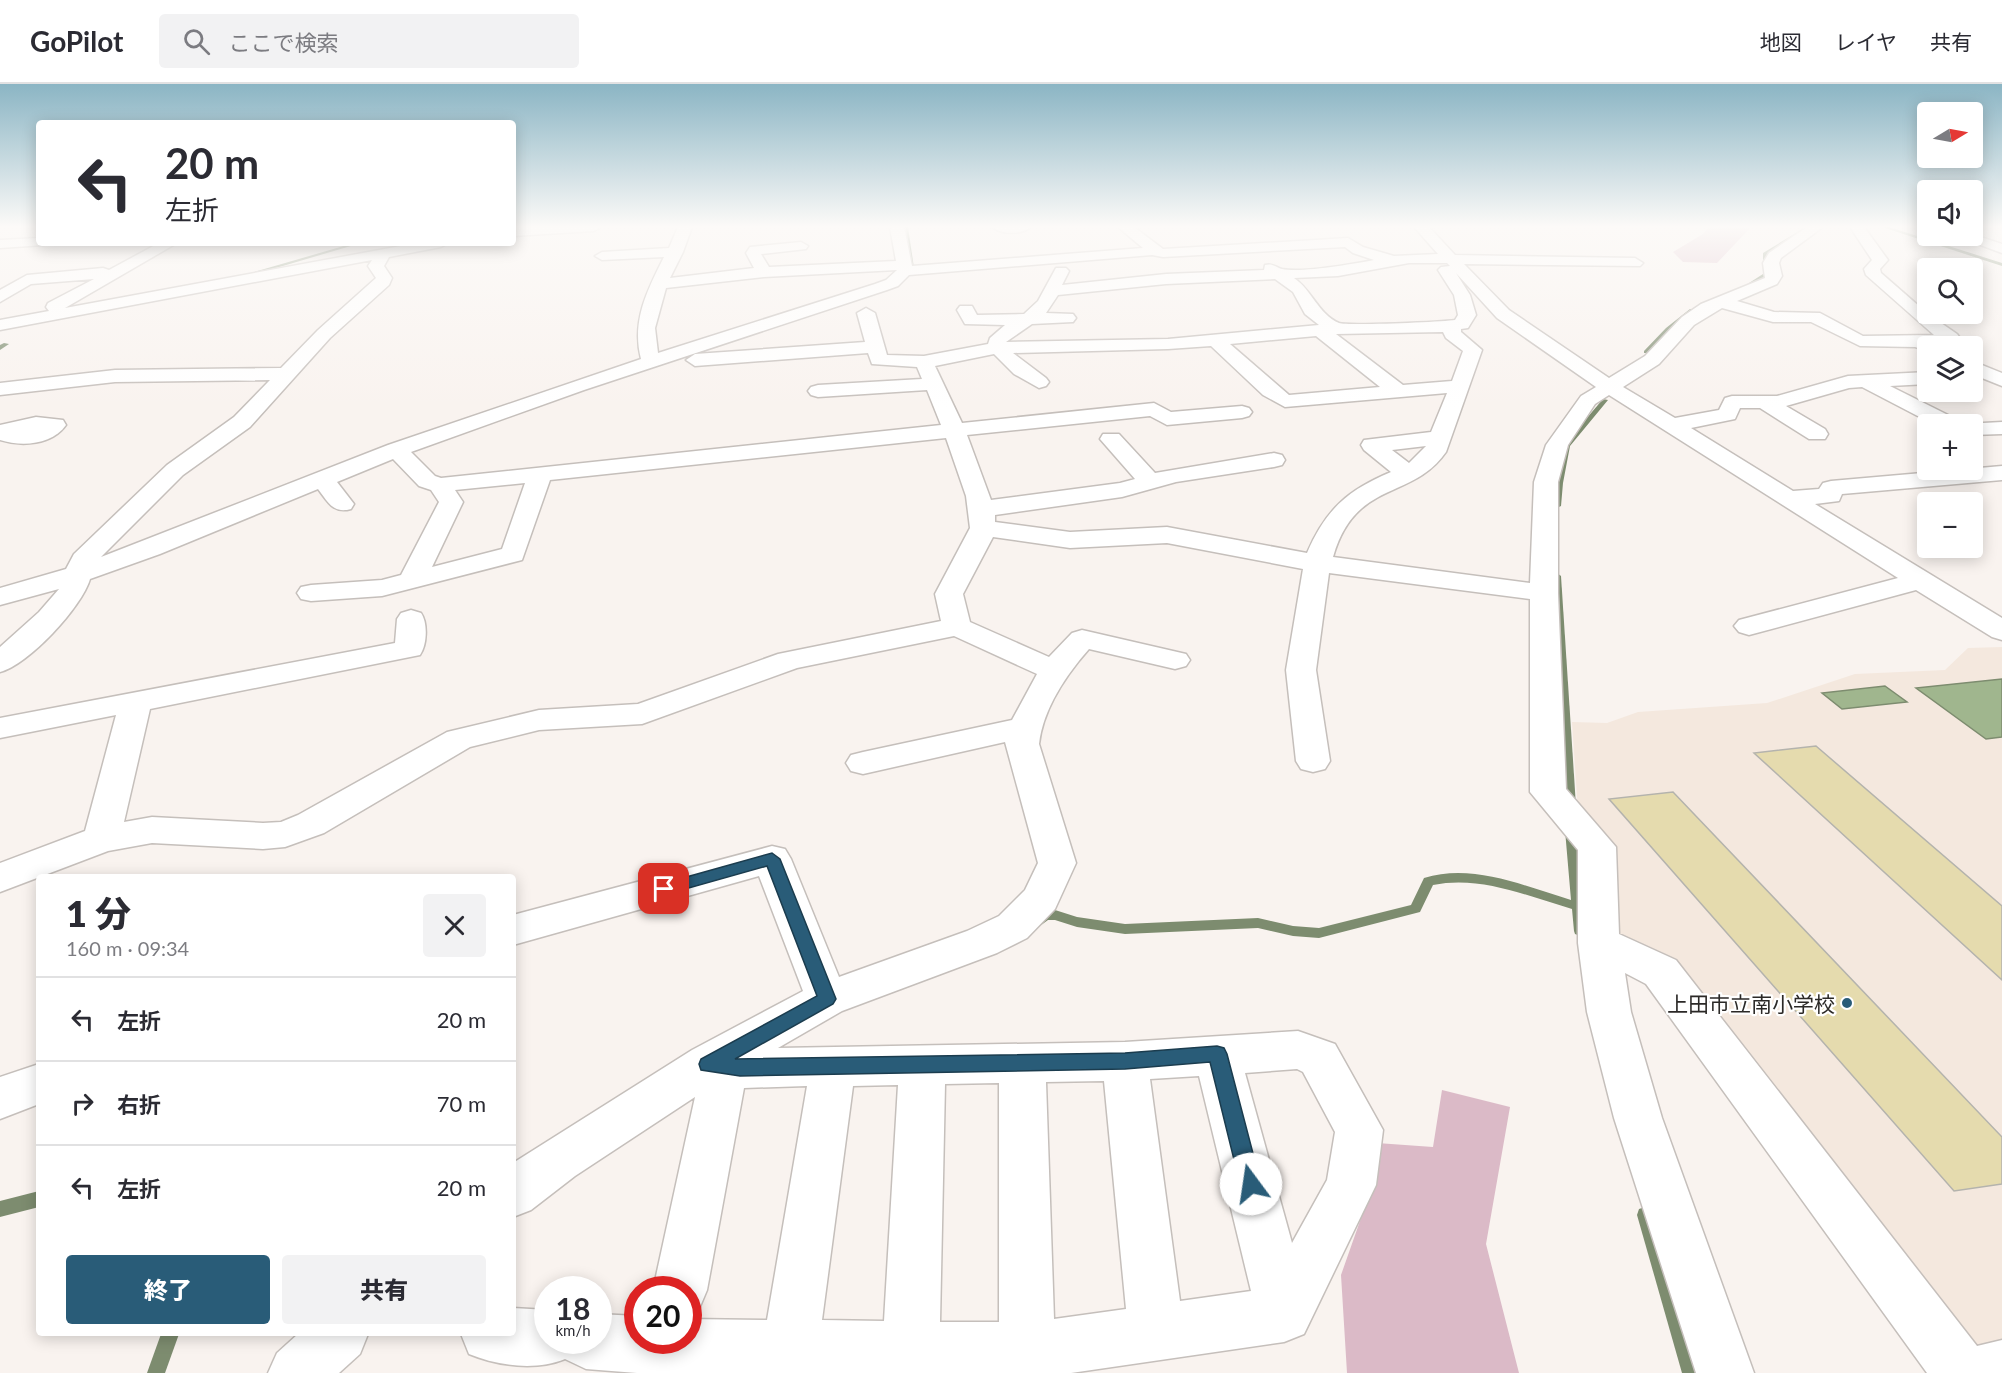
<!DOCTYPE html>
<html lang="ja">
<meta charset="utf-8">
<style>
:root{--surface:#fff;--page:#f2f2f3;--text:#2b2b33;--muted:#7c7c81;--line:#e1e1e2;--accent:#295c78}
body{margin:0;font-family:Lato,"Noto Sans JP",sans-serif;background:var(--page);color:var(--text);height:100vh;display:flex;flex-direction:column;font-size:22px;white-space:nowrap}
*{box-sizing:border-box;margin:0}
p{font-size:20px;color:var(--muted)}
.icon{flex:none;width:33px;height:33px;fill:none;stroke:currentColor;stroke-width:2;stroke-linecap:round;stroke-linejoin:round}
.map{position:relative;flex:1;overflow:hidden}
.sheet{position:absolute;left:36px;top:790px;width:480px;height:462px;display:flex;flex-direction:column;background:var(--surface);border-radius:6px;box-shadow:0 3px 15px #0003}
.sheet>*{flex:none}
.banner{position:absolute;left:36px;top:36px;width:480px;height:126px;border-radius:6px;box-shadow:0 3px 15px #0003;background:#fff;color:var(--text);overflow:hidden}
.needle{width:39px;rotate:80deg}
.controls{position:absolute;left:1917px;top:18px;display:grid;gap:12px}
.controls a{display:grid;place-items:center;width:66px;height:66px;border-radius:6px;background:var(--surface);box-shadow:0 3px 15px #0003;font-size:30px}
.speed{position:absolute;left:534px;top:1192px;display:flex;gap:12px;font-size:30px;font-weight:700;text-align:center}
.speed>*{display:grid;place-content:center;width:78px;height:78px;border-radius:50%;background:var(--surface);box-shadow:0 3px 15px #0003;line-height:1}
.speed small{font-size:15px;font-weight:400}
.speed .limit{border:9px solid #d22;background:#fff;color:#111}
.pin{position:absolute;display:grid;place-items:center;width:51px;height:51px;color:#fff;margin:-26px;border-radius:12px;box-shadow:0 3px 9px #0006}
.me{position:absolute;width:66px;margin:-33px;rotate:346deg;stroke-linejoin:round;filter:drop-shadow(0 0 4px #0008)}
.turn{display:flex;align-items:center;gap:21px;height:126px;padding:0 30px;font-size:27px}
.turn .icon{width:78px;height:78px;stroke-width:2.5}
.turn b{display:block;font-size:42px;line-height:51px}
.round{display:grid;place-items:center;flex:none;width:63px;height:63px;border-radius:6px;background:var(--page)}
.headline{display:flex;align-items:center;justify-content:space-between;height:102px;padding:0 30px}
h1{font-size:36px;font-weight:800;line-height:45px}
.primary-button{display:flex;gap:12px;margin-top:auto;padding:12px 30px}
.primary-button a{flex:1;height:69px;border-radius:6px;background:var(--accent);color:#fff;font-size:24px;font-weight:800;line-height:69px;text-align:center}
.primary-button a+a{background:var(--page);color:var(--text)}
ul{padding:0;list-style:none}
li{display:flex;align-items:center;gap:18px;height:84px;padding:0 30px;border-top:2px solid var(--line)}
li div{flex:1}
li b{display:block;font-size:22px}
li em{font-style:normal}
header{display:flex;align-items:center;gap:36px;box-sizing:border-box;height:84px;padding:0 30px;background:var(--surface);border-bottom:2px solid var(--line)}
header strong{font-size:28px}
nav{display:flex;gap:33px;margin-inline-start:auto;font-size:21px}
.search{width:420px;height:54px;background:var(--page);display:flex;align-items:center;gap:15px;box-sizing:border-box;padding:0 21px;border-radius:6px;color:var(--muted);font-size:22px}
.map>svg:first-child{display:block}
.built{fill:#f4e8de}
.green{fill:#dbbac7}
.water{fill:#a0b68e;stroke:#7d8c6f;stroke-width:1.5}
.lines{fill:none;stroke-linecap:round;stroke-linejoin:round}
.stream{fill:#7d8c6f;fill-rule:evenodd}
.building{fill:#e5dbae;stroke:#b4b3ad;stroke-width:1.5}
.minor-casing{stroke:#c5bfbb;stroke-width:3}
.minor{fill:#fff;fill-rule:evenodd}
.route{fill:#295c78;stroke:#1b3c4e;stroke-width:1.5}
.poi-dot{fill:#295c78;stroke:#fff;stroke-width:2}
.labels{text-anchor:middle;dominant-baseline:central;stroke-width:4.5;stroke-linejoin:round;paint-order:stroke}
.near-poi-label{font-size:21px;fill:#2b2927;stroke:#fff;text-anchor:end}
</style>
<header>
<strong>GoPilot</strong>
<div class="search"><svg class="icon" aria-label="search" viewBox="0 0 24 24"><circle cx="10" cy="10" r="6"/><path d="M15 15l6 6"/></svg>ここで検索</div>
<nav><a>地図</a><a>レイヤ</a><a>共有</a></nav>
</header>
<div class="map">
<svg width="2002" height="1289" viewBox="0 0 2002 1289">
<rect width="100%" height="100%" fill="#f9f3ef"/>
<polygon class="built" points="2002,563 2002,1289 1977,1289 1615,852 1578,728 1572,638 1607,639 1638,628 1767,619 1855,590 1945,586 1968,564"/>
<g class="green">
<polygon points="1708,143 1751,143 1717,179 1683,178 1673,168 1703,150"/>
<polygon points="1442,1006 1510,1023 1486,1160 1519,1289 1347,1289 1341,1191 1373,1100 1377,1059 1433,1063"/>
</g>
<g class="water">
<polygon points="2002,595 2002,653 1986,655 1916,604"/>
<polygon points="1885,602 1907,618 1842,625 1822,609"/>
</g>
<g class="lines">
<g class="stream">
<polygon points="904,143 908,143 914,184 912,185 910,184"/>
<polygon points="1882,143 1889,143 2002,179 2002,182"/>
<polygon points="1804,144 1808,145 1767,171 1767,191 1750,203 1746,203 1746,201 1763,190 1763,169"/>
<polygon points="354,159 361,159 235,196 230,195"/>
<polygon points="1690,225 1695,226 1670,246 1648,269 1644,269 1644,267 1666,244"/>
<polygon points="4,259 9,260 0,266 0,261"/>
<polygon points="1603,315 1608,316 1570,362 1563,399 1561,422 1557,424 1554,424 1555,399 1563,362"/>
<polygon points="1557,489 1561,492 1576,722 1574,725 1566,725 1564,722 1553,492"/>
<path d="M1571,742L1575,743L1577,746L1586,847L1585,850L1580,852L1575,850L1574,847L1572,825C1527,812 1480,791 1433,801L1420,828L1319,854L1293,852L1258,844L1125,850L1077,843L1055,836H1048L1037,844L1032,842L1031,839L1040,829L1055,826L1077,833L1125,840L1258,834L1293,842L1319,844L1411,821L1424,794C1473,779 1524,802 1571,816L1565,746L1567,743Z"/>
<polygon points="39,1107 39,1123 0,1133 0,1117"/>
<polygon points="1645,1123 1651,1125 1653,1131 1700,1289 1682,1289 1637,1131 1639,1125"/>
<polygon points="161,1250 179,1250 165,1289 147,1289"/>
</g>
</g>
<g class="building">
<polygon points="1816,662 2002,822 2002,896 1754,669"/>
<polygon points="1673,708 2002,1053 2002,1100 1954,1107 1609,715"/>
</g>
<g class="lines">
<defs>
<g id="minor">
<polygon points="601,143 594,147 513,152 513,144"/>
<path d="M678,143H692L683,168L670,194L754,184L746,169L750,163L801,158L808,162L806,165L761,170L769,183L896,177L890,143H904L912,182L1143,164L1118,143H1134L1163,165L1348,154L1363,163L1394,172L1438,170L1414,143H1429L1455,171L1635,174L1643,179L1640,182L1464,180L1509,226L1609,294L1645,272L1682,233L1701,220L1765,194L1763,179L1769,169L1807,143H1823L1781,174L1779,179L1782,192L1777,200L1737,217L1774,228L1820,229L1863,252L1934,251L1866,191L1864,185L1872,176L1850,143H1864L1888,176L1880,185L1881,189L1928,230L1957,250L1960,254L1957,258L1928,262V267L1915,263L1860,262L1811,238H1773L1722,224L1694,241L1659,280L1623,303L1675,334L1719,326L1725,314L1732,312H1777L1848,292L1928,288V300L1890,302L1956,335L1958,340H1933L1862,303L1849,304L1786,322L1825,345L1828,350L1825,355H1809L1760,324H1740L1735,335L1691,344L1793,407L1819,405L1823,399L1831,397L2002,382V396L1842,410L1839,417L1815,420L2002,534V556L1992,553L1916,506L1749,551L1739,548L1734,542L1739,536L1898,494L1609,311L1595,320L1568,361L1558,398V509L1566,705L1616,763L1619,850L1676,876L1977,1262L2002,1256V1289H1927L1646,900L1625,889L1631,928L1662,1034L1754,1289H1696L1614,1034L1587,928L1578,859V766L1530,708V515L1329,489L1316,586L1330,677L1325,685L1313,688L1301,685L1296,677L1286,586L1303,485L1167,459L1070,464L993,453L963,510L970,538L1049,573L1072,549L1082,546L1186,570L1190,576L1186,582L1175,585L1089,565C1066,591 1043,625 1039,660L1076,779L1055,825L1027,854L997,869L842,927L778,964L1125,958L1298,947L1335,960L1383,1046L1376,1101L1304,1250L1284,1258L1071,1289H637L586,1285L565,1275C536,1287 498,1282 469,1270L461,1250H513V1224L548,1226V1257H598V1230L638,1232V1257H688V1235L767,1236L807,1002L744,1004L707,1206L699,1225L688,1230V1206H653L695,1013L575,1092L531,1126L513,1133V1079L692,966L803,907L759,792L513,861V831L772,762L785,765L791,775L839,893L967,847L999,832L1025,806L1038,779L1005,658L863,690L851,687L846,679L851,671L863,668L1012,636L1037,590L954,552L797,584L642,640L539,646L470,663L324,749L285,763L263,765L152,759L108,767L0,808V779L85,747L116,631L0,654V634L395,559L397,535L401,529L411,526L421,529C428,539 427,561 420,571L150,625L124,738L152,733L263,739L281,738L298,731L447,648L539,626L638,620L778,570L941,537L935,510L970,444L966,412L946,354L550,396L522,476L382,512L311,517L301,515L297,509L301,503L311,501L382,496L401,491L439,418L431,406L419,402L393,375L337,398L354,420L351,425C333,430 328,418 318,405L160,470L90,495C82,523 28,581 0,588V563L39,528L59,505L0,521V504L66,485L74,470L167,381L234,333L270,296L115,298L0,311V299L115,286L281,284L318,246L376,194L368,182L372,176L0,246V236L49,227L46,223L48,219L94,195L31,200L0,218V206L27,191L103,184L109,186L159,159H177L65,224L417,159H448L441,163L389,173L384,182L392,194L389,201L330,254L250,343L183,391L101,473L388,361L641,275C631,237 648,205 664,173L602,176L595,172L602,168L669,164ZM1345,163L1353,169L1374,176C1353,180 1301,189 1282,185C1275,183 1273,179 1265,181L1264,186L1166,190L1062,201L1069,187L1066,184H1056L1038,217L1024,230L977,231L972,222H960L957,226L965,240L1005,241L990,254L988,260L924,272L887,271L875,229L866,224L857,229L865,258L695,270L686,276L695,282L868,269L872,280L917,283L922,295L818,301L811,303L808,307L811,311L818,313L927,306L941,341L441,394L435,392L411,368L584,306L887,206L898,202L909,191L1152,171L1163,173ZM1409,179H1447L1450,182L1441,183L1438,186L1454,211L1458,231L1455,236C1442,238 1347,242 1339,239C1318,230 1312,206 1294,194L1338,192ZM897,186L886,196L875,200L658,269L655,244L666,204L764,193ZM1456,189L1497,234L1596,303L1581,312L1546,361L1534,398L1530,499L1333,473C1355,395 1412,417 1446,368L1482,266L1461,248V245L1468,244L1476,231L1470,211ZM1275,195L1293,208L1305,230L1319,241L1168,255L1006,258L1032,240L1073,238L1076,234L1073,230L1046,229L1058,211L1166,200ZM1443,248L1446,254L1463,267L1452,297L1403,301L1336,250ZM1316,252L1380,303L1289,311L1230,260ZM1211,262L1263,311L1285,323L1447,309L1431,348L1364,356L1361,361L1364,366L1391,388C1348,406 1326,425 1307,469L1167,443L1070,448L995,438V431L1122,413L1176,398L1274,383L1282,381L1285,376L1282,371L1274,369L1155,389L1119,350H1103L1100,355L1135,395L1120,399L991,416L967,351L1150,332L1167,341L1242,334L1249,332L1252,328L1249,324L1242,322L1171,328L1154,319L962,339L935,282L994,270L1014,290L1039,304L1046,302L1049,298L1046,294L1013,269L1168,265ZM1426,362L1409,379L1392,366ZM525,399L502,465L432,483L463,418L455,406ZM1297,985L1303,988L1335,1048L1327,1096L1292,1159L1245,989ZM1199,992L1251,1207L1180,1217L1150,995ZM1104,997L1126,1225L1054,1235L1046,998ZM999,999V1238H940L945,1000ZM898,1001L884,1237L822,1236L853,1002Z"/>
<path d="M1031,143C1023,150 1002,151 994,144Z"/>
<polygon points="1972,150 2002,160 2002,169 1956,152"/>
<polygon points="39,154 39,159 46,159 44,161 0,164 0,156"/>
<polygon points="1972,277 2002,289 2002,302 1972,290"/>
<path d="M36,333L63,336L66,341C52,361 22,363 0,356V341Z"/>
<polygon points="2002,338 2002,350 1972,351 1972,340 1964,340"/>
<polygon points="39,980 39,1020 0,1035 0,993"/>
<polygon points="298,1250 368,1250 360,1270 339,1289 268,1289 277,1269"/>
</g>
</defs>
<use href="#minor" class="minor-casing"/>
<use href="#minor" class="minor"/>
</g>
<linearGradient id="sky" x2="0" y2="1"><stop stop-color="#8bb5c4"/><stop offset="0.44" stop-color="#fcfaf8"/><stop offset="1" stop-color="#fcfaf8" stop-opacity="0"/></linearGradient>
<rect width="2002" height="324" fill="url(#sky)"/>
<polygon class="route" points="772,769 780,775 836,915 833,920 735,975 1125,969 1217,962 1224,964 1227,970 1261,1100 1258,1107 1251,1109 1243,1107 1240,1100 1210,978 1125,985 740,992 701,986 699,980 701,975 817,912 767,782 664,811 656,805 658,801"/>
<circle class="poi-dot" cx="1847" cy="919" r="6"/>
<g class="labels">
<g class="near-poi-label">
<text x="1835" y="919">上田市立南小学校</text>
</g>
</g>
</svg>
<div class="controls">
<a><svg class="needle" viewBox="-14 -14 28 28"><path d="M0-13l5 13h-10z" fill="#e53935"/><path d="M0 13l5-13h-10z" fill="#7c7c81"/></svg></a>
<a><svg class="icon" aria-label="sound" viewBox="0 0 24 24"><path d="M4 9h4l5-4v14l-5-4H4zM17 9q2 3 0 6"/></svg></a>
<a><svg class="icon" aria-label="search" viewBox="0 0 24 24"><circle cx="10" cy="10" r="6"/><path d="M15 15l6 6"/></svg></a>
<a><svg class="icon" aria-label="layers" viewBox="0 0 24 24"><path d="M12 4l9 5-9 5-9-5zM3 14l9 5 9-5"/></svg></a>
<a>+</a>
<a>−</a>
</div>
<div class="speed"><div>18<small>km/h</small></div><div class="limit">20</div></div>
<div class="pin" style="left:664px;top:805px;background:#d93025"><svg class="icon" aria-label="arrive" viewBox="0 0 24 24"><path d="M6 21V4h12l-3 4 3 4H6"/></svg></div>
<svg class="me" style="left:1251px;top:1100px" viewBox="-20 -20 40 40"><circle r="19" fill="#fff"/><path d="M0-13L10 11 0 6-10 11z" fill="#295c78"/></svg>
<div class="banner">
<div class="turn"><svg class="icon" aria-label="left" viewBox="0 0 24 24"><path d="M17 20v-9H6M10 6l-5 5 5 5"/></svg><div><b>20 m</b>左折</div></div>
</div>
<section class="sheet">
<div class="headline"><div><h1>1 分</h1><p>160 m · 09:34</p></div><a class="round"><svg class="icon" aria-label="close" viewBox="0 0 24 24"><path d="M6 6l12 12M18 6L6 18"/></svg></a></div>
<ul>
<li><svg class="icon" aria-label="left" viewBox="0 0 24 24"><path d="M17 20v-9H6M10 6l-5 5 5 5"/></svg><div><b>左折</b></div><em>20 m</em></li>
<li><svg class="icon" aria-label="right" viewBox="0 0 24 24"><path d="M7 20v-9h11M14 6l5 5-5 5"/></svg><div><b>右折</b></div><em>70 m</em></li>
<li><svg class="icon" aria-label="left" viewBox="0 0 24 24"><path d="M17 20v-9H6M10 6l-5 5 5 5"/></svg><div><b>左折</b></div><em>20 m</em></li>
</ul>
<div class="primary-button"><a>終了</a><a>共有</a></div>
</section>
</div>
